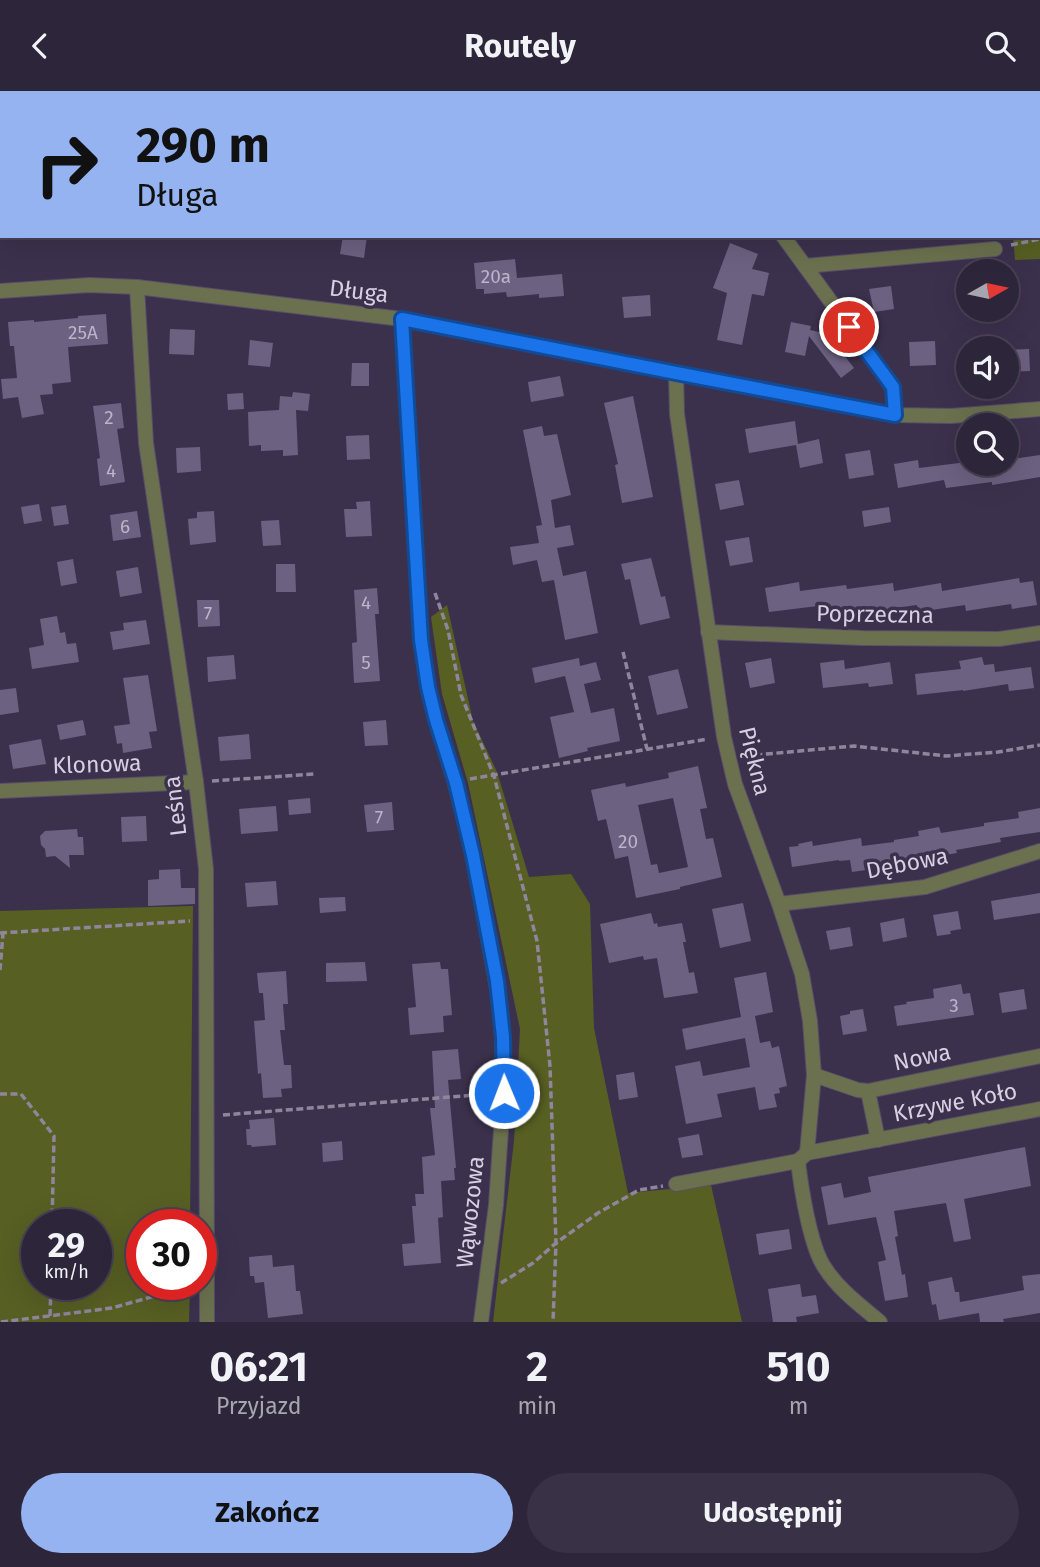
<!DOCTYPE html>
<html lang="pl">
<meta charset="utf-8">
<style>
:root{--surface:#2d253a;--page:#393145;--text:#f1f3f6;--muted:#a7a5af;--line:#484254;--accent:#95b2f1}
body{margin:0;font-family:"Fira Sans",sans-serif;background:var(--page);color:var(--text);height:100vh;display:flex;flex-direction:column;font-size:26px;white-space:nowrap}
*{box-sizing:border-box;margin:0}
p{font-size:23px;color:var(--muted)}
.icon{flex:none;width:38px;height:38px;fill:none;stroke:currentColor;stroke-width:2;stroke-linecap:round;stroke-linejoin:round}
.map{position:relative;height:1231px;overflow:hidden}
.details{display:flex;flex-direction:column;background:var(--surface);flex:1}
.details>*{flex:none}
.banner{position:absolute;left:0px;top:0px;width:1041px;height:147px;box-shadow:0 7px 28px #0002,0 0 0 2px var(--line);background:#95b2f1;color:#111;overflow:hidden}
.needle{width:46px;rotate:81deg}
.controls{position:absolute;left:956px;top:168px;display:grid;gap:14px}
.controls a{display:grid;place-items:center;width:63px;height:63px;border-radius:50%;background:var(--surface);box-shadow:0 7px 28px #0002,0 0 0 2px var(--line);font-size:35px}
.speed{position:absolute;left:21px;top:1118px;display:flex;gap:14px;font-size:35px;font-weight:700;text-align:center}
.speed>*{display:grid;place-content:center;width:91px;height:91px;border-radius:50%;background:var(--surface);box-shadow:0 7px 28px #0002,0 0 0 2px var(--line);line-height:1}
.speed small{font-size:18px;font-weight:400}
.speed .limit{border:10px solid #d22;background:#fff;color:#111}
.pin{position:absolute;display:grid;place-items:center;width:60px;height:60px;color:#fff;margin:-30px;border:4px solid #fff;border-radius:50%;box-shadow:0 2px 7px #0007}
.me{position:absolute;width:77px;margin:-38px;rotate:359deg;stroke-linejoin:round;filter:drop-shadow(0 0 5px #0008)}
.turn{display:flex;align-items:center;gap:24px;height:147px;padding:0 21px;font-size:32px}
.turn .icon{width:91px;height:91px;stroke-width:2.5}
.turn b{display:block;font-size:49px;line-height:60px}
.eta{display:flex;justify-content:space-evenly;align-items:center;height:119px;text-align:center}
.eta b{font-size:42px;font-weight:700;line-height:49px}
.button{display:flex;gap:14px;margin-top:auto;padding:14px 21px}
.button a{flex:1;height:80px;border-radius:42px;background:var(--accent);color:#111;font-size:28px;font-weight:700;line-height:80px;text-align:center}
.button a+a{background:var(--page);color:var(--text)}
header{display:flex;justify-content:space-between;align-items:center;height:91px;padding:0 21px;background:var(--surface);font-size:32px;font-weight:700}
.map>svg:first-child{display:block}
.green{fill:#575f23;fill-rule:evenodd}
.building{fill:#6c6180;fill-rule:evenodd}
.lines{fill:none;stroke-linecap:round;stroke-linejoin:round}
.minor-casing{stroke:#584e68;stroke-width:16}
.path{stroke:#8f869d;stroke-width:3.5;stroke-dasharray:7 3.5;stroke-linecap:butt}
.minor{stroke:#6b714e;stroke-width:14}
.route-casing{stroke:#114b97;stroke-width:18}
.route{stroke:#1a73e8;stroke-width:12}
.labels{text-anchor:middle;dominant-baseline:central;stroke-width:7;stroke-linejoin:round;paint-order:stroke}
.number-label{font-size:19px;fill:#bcb4ca}
.street-label{font-size:23px;fill:#d6d0e2;stroke:#3c314d}
</style>
<header><svg class="icon" aria-label="back" viewBox="0 0 24 24"><path d="M15 5l-7 7 7 7"/></svg>Routely<svg class="icon" aria-label="search" viewBox="0 0 24 24"><circle cx="10" cy="10" r="6"/><path d="M15 15l6 6"/></svg></header>
<div class="map">
<svg width="1040" height="1231" viewBox="0 0 1040 1231">
<rect width="100%" height="100%" fill="#3c314d"/>
<g class="green">
<polygon points="698,0 1040,0 1040,168 1015,169 1013,145 1040,145 1040,2 699,2"/>
<polygon points="447,514 473,630 497,681 529,786 571,783 590,813 594,937 628,1102 711,1094 742,1231 493,1231 514,1050 520,938 468,692 442,603 431,526"/>
<path d="M193,815L190,1134H142V1194H190L189,1231H0V820ZM37,1134H96V1194H37Z"/>
</g>
<g class="building">
<polygon points="343,145 367,145 364,167 340,163"/>
<polygon points="730,152 758,163 752,178 769,182 764,205 752,203 742,254 717,249 727,202 713,197"/>
<polygon points="515,168 517,187 562,183 564,205 539,207 539,203 507,206 506,201 484,203 484,198 476,198 474,172"/>
<polygon points="891,195 894,218 874,221 869,198"/>
<polygon points="650,204 651,225 624,227 622,206"/>
<polygon points="106,223 108,253 68,256 71,291 52,293 53,303 40,304 44,323 22,327 18,306 3,308 1,288 17,287 14,255 10,255 8,231 34,229 34,231 78,227 78,225"/>
<polygon points="791,231 811,235 810,239 828,243 854,277 841,287 809,245 805,265 785,261"/>
<polygon points="170,238 195,239 194,264 169,263"/>
<polygon points="250,249 273,252 270,276 248,274"/>
<polygon points="935,250 936,274 910,275 909,251"/>
<polygon points="1029,258 1030,280 1006,281 1006,259"/>
<polygon points="352,272 369,272 369,295 351,295"/>
<polygon points="560,285 564,305 531,311 528,291"/>
<polygon points="293,301 310,303 308,320 296,319 298,364 283,365 283,359 261,360 261,354 249,355 248,321 279,319 280,305 292,306"/>
<polygon points="243,302 244,318 228,319 227,303"/>
<polygon points="633,305 653,406 622,412 615,374 618,373 604,312"/>
<polygon points="121,312 124,337 117,338 125,391 100,395 97,368 100,367 93,315"/>
<polygon points="795,330 798,353 819,348 823,372 800,377 796,354 749,362 745,338"/>
<polygon points="542,335 544,345 557,343 571,404 551,409 555,437 570,434 574,454 557,457 563,485 586,480 598,542 565,549 554,489 542,491 537,469 513,474 510,456 539,452 536,435 542,434 523,339"/>
<polygon points="369,344 370,368 347,369 346,345"/>
<polygon points="200,356 201,380 177,382 176,357"/>
<polygon points="870,359 874,384 849,388 845,363"/>
<polygon points="1040,364 1040,386 992,394 992,391 946,397 944,389 898,397 894,373 918,369 919,377 967,371 967,373 1006,373 1006,369"/>
<polygon points="739,389 744,414 720,419 715,393"/>
<polygon points="370,410 372,445 346,446 344,418 357,418 356,411"/>
<polygon points="39,413 42,430 24,433 21,416"/>
<polygon points="66,414 69,433 54,435 51,416"/>
<polygon points="889,416 891,431 864,436 862,420"/>
<polygon points="137,420 141,446 113,450 110,424"/>
<polygon points="214,420 216,451 190,454 188,428 197,427 197,421"/>
<polygon points="279,429 281,454 263,455 261,430"/>
<polygon points="749,446 753,471 730,475 725,450"/>
<polygon points="651,467 661,506 665,505 670,527 640,534 630,488 625,489 621,473"/>
<polygon points="73,468 77,492 61,495 57,471"/>
<polygon points="276,473 295,473 296,501 276,501"/>
<polygon points="138,476 142,502 120,506 116,480"/>
<polygon points="1019,487 1020,492 1033,490 1037,514 1012,518 1011,513 966,520 965,514 918,521 917,514 872,520 872,515 827,522 826,514 769,521 765,497 799,491 800,500 846,494 847,498 893,492 894,500 941,492 942,500"/>
<polygon points="377,497 379,523 375,523 380,590 354,592 352,552 357,551 354,499"/>
<polygon points="197,509 219,509 220,535 198,536"/>
<polygon points="57,525 60,542 65,541 67,553 76,552 79,571 32,578 29,557 44,554 40,528"/>
<polygon points="146,529 150,553 113,559 110,541 124,539 123,532"/>
<polygon points="234,564 236,588 208,591 207,566"/>
<polygon points="982,566 984,574 994,573 995,581 1031,576 1034,597 1009,600 1008,593 963,600 963,599 917,604 915,583 961,578 959,570"/>
<polygon points="579,567 580,575 596,571 601,589 584,593 591,622 614,617 620,650 587,657 588,660 559,667 550,626 574,621 565,585 535,592 532,577"/>
<polygon points="771,567 775,592 750,597 745,572"/>
<polygon points="844,569 845,578 890,571 893,593 869,596 868,592 823,597 820,572"/>
<polygon points="678,578 688,617 657,624 648,585"/>
<polygon points="148,584 157,640 149,641 152,657 123,662 122,652 117,653 114,635 130,633 123,587"/>
<polygon points="16,597 19,621 0,624 0,599"/>
<polygon points="83,629 86,644 60,649 57,634"/>
<polygon points="386,629 388,654 365,655 363,631"/>
<polygon points="249,643 251,668 220,670 218,646"/>
<polygon points="41,648 46,673 13,678 9,654"/>
<path d="M698,675L707,717L700,718L706,748L713,747L722,786L680,796V798L636,807L628,765L615,768L606,728L598,730L591,699L625,692L626,696L669,687L668,682ZM673,707L688,776L659,782L657,773L651,774L638,714Z"/>
<polygon points="310,707 311,722 289,724 288,709"/>
<polygon points="392,711 394,739 367,741 364,714"/>
<polygon points="276,715 278,740 241,743 239,718"/>
<polygon points="1040,717 1040,741 1000,747 1001,751 956,759 957,762 909,770 910,773 852,781 850,769 839,770 839,769 792,776 789,756 799,755 798,753 812,750 813,755 861,747 862,755 894,751 894,749 919,745 918,740 939,736 941,742 984,735 984,732 1019,727 1018,721"/>
<polygon points="146,725 147,750 122,751 121,726"/>
<polygon points="77,738 78,746 83,746 84,764 69,764 70,777 55,765 46,766 45,758 41,754 40,745 45,740"/>
<polygon points="180,778 181,797 195,797 195,813 148,815 148,789 159,788 159,779"/>
<polygon points="276,790 278,814 247,816 245,792"/>
<polygon points="1040,802 1040,822 994,829 991,810"/>
<polygon points="345,806 346,820 320,822 319,807"/>
<polygon points="743,812 751,850 720,857 712,818"/>
<polygon points="958,820 961,838 950,840 951,843 937,845 933,824"/>
<polygon points="651,822 654,833 657,832 658,836 682,832 686,851 683,851 689,882 694,881 698,902 664,907 657,867 644,869 643,865 609,872 600,833"/>
<polygon points="904,827 907,846 883,851 880,832"/>
<polygon points="850,836 853,855 830,859 826,840"/>
<polygon points="365,871 367,890 326,891 326,872"/>
<polygon points="440,871 441,878 448,878 452,924 443,925 444,941 410,944 408,917 416,916 412,873"/>
<polygon points="286,880 288,913 283,913 285,939 280,939 284,974 291,974 292,997 281,998 282,1006 263,1007 261,982 258,983 254,930 265,929 263,902 259,902 257,882"/>
<polygon points="766,881 773,921 755,925 760,952 770,950 772,957 779,955 787,995 779,997 780,1002 774,1003 777,1016 759,1019 755,996 717,1003 722,1026 686,1033 675,975 700,970 703,985 750,976 745,947 686,959 682,938 741,926 734,887"/>
<polygon points="961,893 963,903 970,902 974,924 897,935 894,915 907,913 906,911 934,907 933,898"/>
<polygon points="1024,898 1027,918 1002,922 999,902"/>
<polygon points="863,918 867,940 843,944 840,925 850,923 850,920"/>
<polygon points="458,958 461,988 448,989 456,1077 454,1077 455,1089 441,1090 443,1126 438,1127 441,1172 404,1175 402,1153 415,1152 412,1115 416,1115 415,1103 424,1103 422,1066 435,1064 430,1017 435,1017 432,960"/>
<polygon points="634,981 638,1006 619,1009 616,984"/>
<polygon points="274,1027 276,1054 252,1056 251,1054 247,1054 246,1038 250,1038 249,1029"/>
<polygon points="699,1043 703,1064 682,1067 678,1047"/>
<polygon points="342,1050 343,1069 323,1071 322,1052"/>
<polygon points="1025,1056 1031,1095 964,1108 971,1148 954,1151 946,1112 894,1120 898,1145 895,1146 902,1184 905,1183 908,1206 885,1210 878,1171 886,1169 876,1126 828,1134 821,1096 841,1092 844,1107 871,1101 868,1086"/>
<polygon points="789,1138 792,1158 759,1164 756,1143"/>
<polygon points="272,1164 273,1176 294,1174 296,1200 300,1200 303,1223 268,1227 264,1191 255,1192 254,1185 250,1185 249,1166"/>
<polygon points="1040,1183 1040,1222 1003,1228 1004,1231 980,1231 979,1222 939,1229 936,1213 932,1214 928,1191 952,1186 955,1201 959,1201 960,1211 1024,1199 1022,1185"/>
<polygon points="800,1193 802,1206 816,1204 819,1222 796,1226 797,1231 773,1231 768,1198"/>
</g>
<g class="lines">
<defs>
<g id="minor">
<polyline points="689,0 690,2"/>
<polyline points="225,2 238,0"/>
<polyline points="0,32 2,32"/>
<polyline points="783,145 893,296 895,324"/>
<polyline points="805,175 995,158"/>
<polyline points="137,196 146,352 196,691 206,778 207,1231"/>
<polyline points="0,200 89,194 137,196 402,228 676,282 895,324 951,325 1040,318"/>
<polyline points="402,228 421,549 428,596 436,629 455,692 473,764 501,919 504,1002 500,1053 496,1114 481,1231"/>
<polyline points="676,282 677,323 724,646 735,693 779,813 802,883 810,930 814,984 807,1062"/>
<polyline points="708,541 863,547 999,548 1040,542"/>
<polyline points="0,700 196,691"/>
<polyline points="779,813 925,796 1040,760"/>
<polyline points="814,984 858,999 868,1000 1040,965"/>
<polyline points="868,1000 878,1049"/>
<polyline points="798,1070 807,1062 1040,1018"/>
<path d="M798,1070C801,1096 810,1156 825,1177C839,1199 860,1214 880,1231"/>
<polyline points="676,1093 798,1070"/>
</g>
</defs>
<use href="#minor" class="minor-casing"/>
<g class="path">
<polyline points="1011,154 1040,148"/>
<polyline points="435,502 448,539 461,604 494,685 537,850 550,975 556,1152 553,1231"/>
<polyline points="623,561 647,658"/>
<polyline points="745,665 854,655 946,665 998,661 1040,654"/>
<polyline points="470,688 708,648"/>
<polyline points="212,690 315,683"/>
<polyline points="0,842 190,830"/>
<polyline points="0,879 3,842"/>
<polyline points="0,1003 21,1003 54,1045 52,1134"/>
<polyline points="223,1024 488,1003"/>
<polyline points="501,1192 533,1172 556,1152 598,1122 639,1099 663,1095"/>
<polyline points="50,1225 51,1194"/>
<polyline points="1,1231 112,1217 194,1194"/>
</g>
<use href="#minor" class="minor"/>
</g>
<g class="lines">
<defs>
<polyline id="route" points="504,1002 503,946 497,890 473,764 456,692 436,629 428,596 421,549 402,228 676,282 895,324 893,296 849,236"/>
</defs>
<use href="#route" class="route-casing"/>
<use href="#route" class="route"/>
</g>
<g class="labels">
<g class="number-label">
<text x="496" y="185">20a</text>
<text x="83" y="241">25A</text>
<text x="109" y="326">2</text>
<text x="111" y="379">4</text>
<text x="125" y="435">6</text>
<text x="366" y="511">4</text>
<text x="208" y="522">7</text>
<text x="366" y="571">5</text>
<text x="379" y="726">7</text>
<text x="628" y="750">20</text>
<text x="954" y="914">3</text>
</g>
<g class="street-label">
<text transform="translate(359 200) rotate(7)">Długa</text>
<text transform="translate(875 523) rotate(1)">Poprzeczna</text>
<text transform="translate(755 670) rotate(76)">Piękna</text>
<text transform="translate(97 673) rotate(-2)">Klonowa</text>
<text transform="translate(175 715) rotate(-97)">Leśna</text>
<text transform="translate(907 772) rotate(-11)">Dębowa</text>
<text transform="translate(922 966) rotate(-12)">Nowa</text>
<text transform="translate(955 1011) rotate(-11)">Krzywe Koło</text>
<text transform="translate(470 1121) rotate(-84)">Wąwozowa</text>
</g>
</g>
</svg>
<div class="controls">
<a><svg class="needle" viewBox="-14 -14 28 28"><path d="M0-13l5 13h-10z" fill="#e53935"/><path d="M0 13l5-13h-10z" fill="#a7a5af"/></svg></a>
<a><svg class="icon" aria-label="sound" viewBox="0 0 24 24"><path d="M4 9h4l5-4v14l-5-4H4zM17 9q2 3 0 6"/></svg></a>
<a><svg class="icon" aria-label="search" viewBox="0 0 24 24"><circle cx="10" cy="10" r="6"/><path d="M15 15l6 6"/></svg></a>
</div>
<div class="speed"><div>29<small>km/h</small></div><div class="limit">30</div></div>
<div class="pin" style="left:849px;top:236px;background:#d93025"><svg class="icon" aria-label="arrive" viewBox="0 0 24 24"><path d="M6 21V4h12l-3 4 3 4H6"/></svg></div>
<svg class="me" style="left:504px;top:1002px" viewBox="-20 -20 40 40"><circle r="17" fill="#1a73e8" stroke="#fff" stroke-width="3"/><path d="M0-11L8 9 0 5-8 9z" fill="#fff"/></svg>
<div class="banner">
<div class="turn"><svg class="icon" aria-label="right" viewBox="0 0 24 24"><path d="M7 20v-9h11M14 6l5 5-5 5"/></svg><div><b>290 m</b>Długa</div></div>
</div>
</div>
<section class="details">
<div class="eta">
<div><b>06:21</b><p>Przyjazd</p></div>
<div><b>2</b><p>min</p></div>
<div><b>510</b><p>m</p></div>
</div>
<div class="button"><a>Zakończ</a><a>Udostępnij</a></div>
</section>
